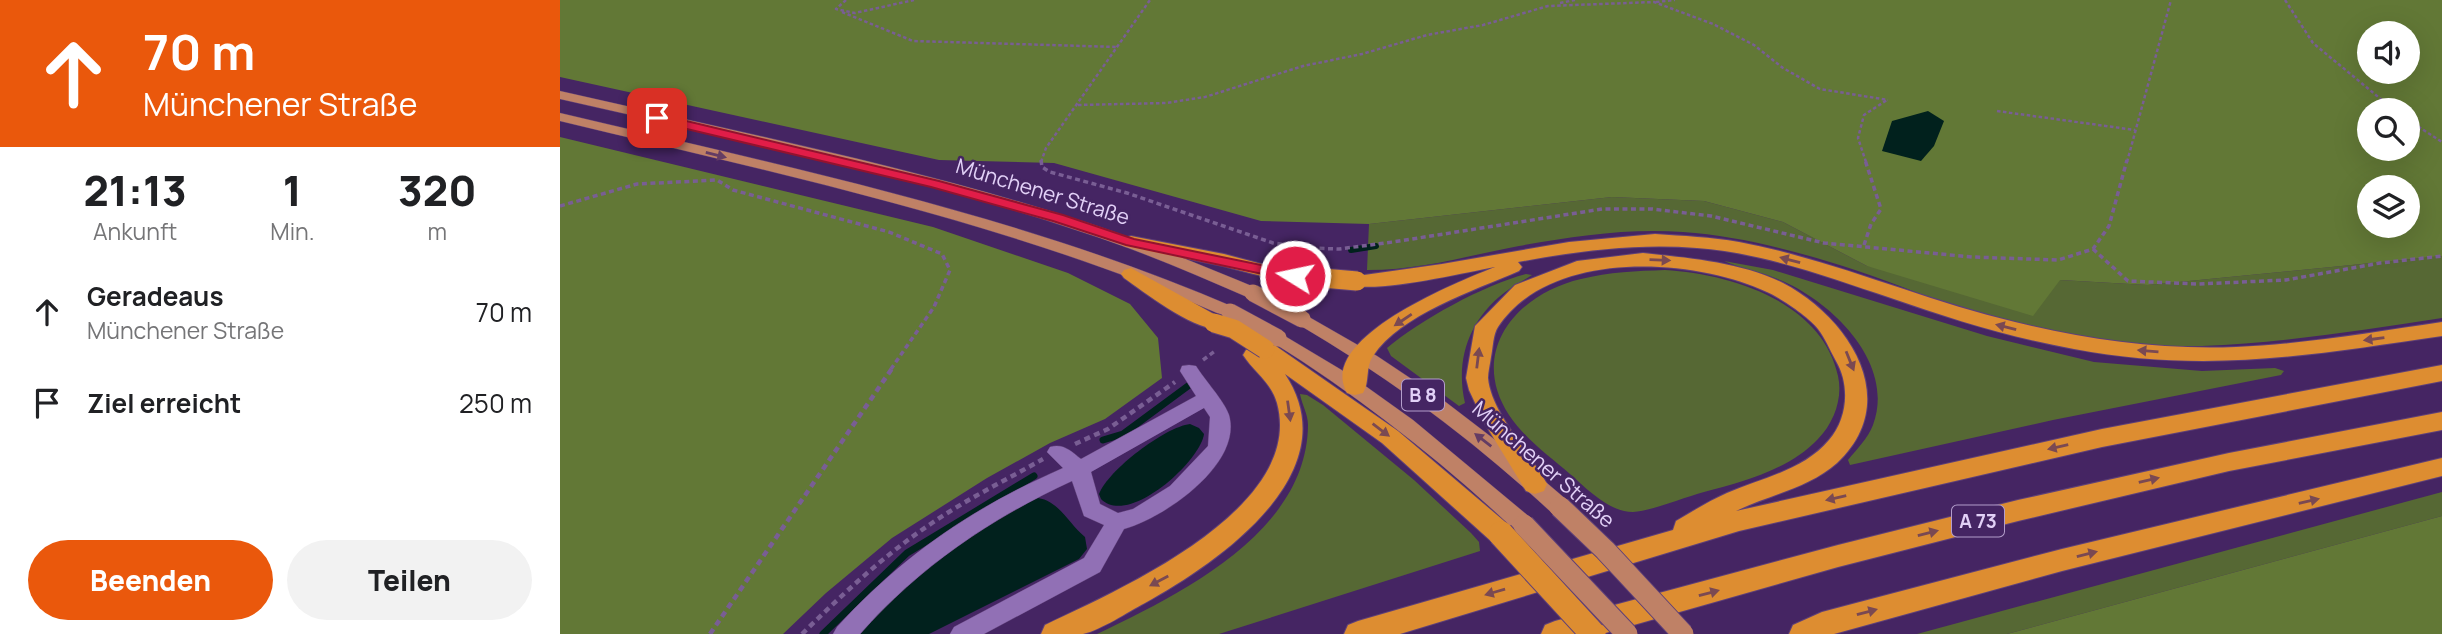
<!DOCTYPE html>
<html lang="de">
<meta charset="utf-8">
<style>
:root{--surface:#fff;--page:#f2f2f2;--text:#202124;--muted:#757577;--accent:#ea580c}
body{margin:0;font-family:Manrope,sans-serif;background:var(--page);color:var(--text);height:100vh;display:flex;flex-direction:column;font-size:26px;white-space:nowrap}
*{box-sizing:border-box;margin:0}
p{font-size:23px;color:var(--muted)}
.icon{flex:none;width:38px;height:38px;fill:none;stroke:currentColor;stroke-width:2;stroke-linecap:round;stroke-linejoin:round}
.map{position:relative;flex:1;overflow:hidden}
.side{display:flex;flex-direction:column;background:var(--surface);width:560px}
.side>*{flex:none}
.top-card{background:#ea580c;color:#fff;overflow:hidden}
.tools{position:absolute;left:1797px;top:21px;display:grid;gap:14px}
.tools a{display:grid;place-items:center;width:63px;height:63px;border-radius:50%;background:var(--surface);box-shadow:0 7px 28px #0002;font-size:35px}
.pin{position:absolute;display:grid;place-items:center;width:60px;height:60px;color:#fff;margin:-30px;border-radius:14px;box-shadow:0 4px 10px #0006}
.me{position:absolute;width:77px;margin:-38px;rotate:280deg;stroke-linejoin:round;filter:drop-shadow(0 0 5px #0008)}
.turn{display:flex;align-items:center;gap:24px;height:147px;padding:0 28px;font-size:32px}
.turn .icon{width:91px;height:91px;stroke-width:2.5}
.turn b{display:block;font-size:49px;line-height:60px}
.eta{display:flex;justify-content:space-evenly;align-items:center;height:119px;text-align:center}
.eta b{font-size:42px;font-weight:800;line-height:49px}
.action{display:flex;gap:14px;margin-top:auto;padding:14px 28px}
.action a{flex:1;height:80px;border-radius:42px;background:var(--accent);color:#fff;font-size:28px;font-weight:800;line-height:80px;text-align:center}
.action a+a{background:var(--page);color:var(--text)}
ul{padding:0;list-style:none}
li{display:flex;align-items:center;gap:21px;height:91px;padding:0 28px}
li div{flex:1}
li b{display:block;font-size:26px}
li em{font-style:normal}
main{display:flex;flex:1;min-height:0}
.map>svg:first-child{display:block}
.green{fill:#566834}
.forest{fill:#627836;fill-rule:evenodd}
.water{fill:#01211d}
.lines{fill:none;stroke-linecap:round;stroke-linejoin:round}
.stream-far1{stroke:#01211d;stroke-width:6}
.stream{stroke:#01211d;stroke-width:7}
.minor-casing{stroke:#5f4078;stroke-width:1}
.major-casing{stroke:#5f4078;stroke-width:1}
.highway-casing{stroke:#5f4078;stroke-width:2}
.path-far2{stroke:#795e94;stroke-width:2.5;stroke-dasharray:3.5 2.5;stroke-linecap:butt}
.path-far1{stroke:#795e94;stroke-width:3.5;stroke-dasharray:5 3.5;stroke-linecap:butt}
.path{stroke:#795e94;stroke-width:4.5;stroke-dasharray:6 4.5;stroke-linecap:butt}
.minor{fill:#9170b5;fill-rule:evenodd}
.major{fill:#bf8166;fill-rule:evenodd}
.highway{fill:#dd8d31;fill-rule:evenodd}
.major-bridge-far1-casing{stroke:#5f4078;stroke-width:18;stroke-linecap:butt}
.major-bridge-casing{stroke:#5f4078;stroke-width:23;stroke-linecap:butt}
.highway-bridge-far1-casing{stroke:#5f4078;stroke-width:21;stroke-linecap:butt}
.highway-bridge-casing{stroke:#5f4078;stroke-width:27;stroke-linecap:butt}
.major-bridge-far1{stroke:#bf8166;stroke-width:17}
.major-bridge{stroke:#bf8166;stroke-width:21}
.highway-bridge-far1{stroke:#dd8d31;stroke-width:19}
.highway-bridge{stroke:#dd8d31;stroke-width:25}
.oneway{fill:#643c64}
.oneway2{fill:#7a4952}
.route{fill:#e11d48;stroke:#92132f;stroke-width:2}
.labels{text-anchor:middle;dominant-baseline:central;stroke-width:5;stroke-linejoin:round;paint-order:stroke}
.shield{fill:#452563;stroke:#b39dcb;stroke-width:2}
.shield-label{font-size:19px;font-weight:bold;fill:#e2d1f7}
.street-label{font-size:21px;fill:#e2d1f7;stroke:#452563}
</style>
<main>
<section class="side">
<div class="top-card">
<div class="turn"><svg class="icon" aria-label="ahead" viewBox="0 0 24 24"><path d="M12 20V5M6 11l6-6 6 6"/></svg><div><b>70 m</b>Münchener Straße</div></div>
</div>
<div class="eta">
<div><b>21:13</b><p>Ankunft</p></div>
<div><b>1</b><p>Min.</p></div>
<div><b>320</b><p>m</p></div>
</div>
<ul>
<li><svg class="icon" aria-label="ahead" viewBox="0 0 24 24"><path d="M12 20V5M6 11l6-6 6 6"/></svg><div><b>Geradeaus</b><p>Münchener Straße</p></div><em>70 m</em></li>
<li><svg class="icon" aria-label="arrive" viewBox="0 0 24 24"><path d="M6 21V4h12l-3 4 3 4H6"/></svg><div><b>Ziel erreicht</b></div><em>250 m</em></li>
</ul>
<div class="action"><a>Beenden</a><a>Teilen</a></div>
</section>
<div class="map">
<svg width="1882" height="634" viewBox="0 0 1882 634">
<rect width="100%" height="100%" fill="#452563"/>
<g class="green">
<path d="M1052,197L1144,201L1223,222L1307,266L1500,280L1588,285L1882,256V318C1802,330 1723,343 1642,346C1571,349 1492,336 1424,316C1380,303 1338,284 1295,270C1240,252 1181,236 1123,232C1069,228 1013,236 959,246C905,256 863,270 807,270L809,224Z"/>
<path d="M1164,261L1213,270L1427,336L1534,362L1642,371L1715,368L1724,371L1721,375L1493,420L1290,465L1288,460C1297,449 1308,438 1313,425C1336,363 1271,301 1220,280C1202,272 1182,269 1164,261Z"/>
<path d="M1105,270C1172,274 1262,302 1278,376C1283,398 1274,423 1258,439C1230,469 1183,482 1144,492C1125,497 1091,511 1073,512C1049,512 1026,488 1010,474C989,456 965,439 949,415C908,352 956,294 1021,279C1049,272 1077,271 1105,270Z"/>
<path d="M966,274L972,275C963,281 953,286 944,293C909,320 895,360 905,403L899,406L831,356L827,348C860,320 924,285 966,274Z"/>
<path d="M740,394L747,395L763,405L854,480L911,533L919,542L920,551L659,634H537C620,594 747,533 748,425C748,414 742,405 740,394Z"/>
<polygon points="1882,492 1882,516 1447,634 1357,634"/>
</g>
<g class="forest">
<path d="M0,0H1882V256L1588,285L1500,280L1473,316L1307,266L1223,222L1144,201L1052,197L809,224L701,221L494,163L379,160L0,77ZM1810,33H1848V72H1810ZM1810,110H1848V149H1810ZM1810,187H1848V226H1810Z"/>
<polygon points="0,137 373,227 508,273 570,304 598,338 602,378 545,419 490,443 427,478 332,538 266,593 223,634 0,634"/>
<polygon points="1882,516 1882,634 1447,634"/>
</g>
<g class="water">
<polygon points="1368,111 1384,121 1374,146 1361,161 1322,151 1332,121"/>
<path d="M630,424L639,428L644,434C640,462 568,527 541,499L539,494C548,470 605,427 630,424Z"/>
<path d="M478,498C499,501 508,523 525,537L527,549L519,559L369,634H297L331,596L421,528L464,502Z"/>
</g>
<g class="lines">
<polyline class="stream-far1" points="791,250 816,246"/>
<g class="stream">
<polyline points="543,440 563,434 628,386"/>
<polyline points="263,634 347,553 474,476"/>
</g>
<defs>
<path id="minor" d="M629,365L636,366C644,379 665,402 669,415C683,464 604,518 564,529L540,572L424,634H390L394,627L524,558L544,525L524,516L512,481C431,518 359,567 300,634H273L277,627C343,555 414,507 503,468L487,452L490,447C503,443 511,451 521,459L636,396L620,371L622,366ZM644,408L650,417L648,446L610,486L573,509L558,513L540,504L531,472Z"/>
<g id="major">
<path d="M0,91C178,132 357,167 531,224C588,243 643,266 699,289L702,293L693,298L687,297C632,273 576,249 519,231C350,174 174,139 0,99Z"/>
<path d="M0,113C228,167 461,215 676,308L679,312L670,318L664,316C453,223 224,175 0,121Z"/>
<path d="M742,313L817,356L883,400L947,449L1008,501L1011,507L1008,513L1000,515L992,513C913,440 829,377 736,323L733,319Z"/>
<path d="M718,332L790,375L853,420L972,519L975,525L972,531L964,534L956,531C880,460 800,397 712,342L709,338Z"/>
</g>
<g id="highway">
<path d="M1095,234C1123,236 1151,237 1179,242C1274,260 1362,300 1455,322C1527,340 1602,350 1676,347C1745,344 1814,332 1882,322V336C1751,355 1647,374 1514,349C1452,338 1391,319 1331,298C1268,277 1204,253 1137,248C1077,243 1017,251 958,262L962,267L959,271C915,290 840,315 813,356C805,368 810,382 803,393L795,395L787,393C755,338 900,281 935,267C903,273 818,293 790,285L787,281L790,277L882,264L1009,242Z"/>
<polygon points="571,236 664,254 724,270 727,274 724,278 717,280 663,266 564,246 561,242 564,238"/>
<path d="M1083,253C1128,258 1181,262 1223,283C1288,317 1344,400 1277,463C1249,488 1209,495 1176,511L1542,429L1882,365V381L1542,447L1179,531L840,634H784L788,625L798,621L1113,530L1116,521C1133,511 1149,501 1167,493C1202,478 1244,470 1269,440C1288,418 1290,385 1276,361C1270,350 1265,338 1258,329C1250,318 1219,297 1207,292C1132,257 989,249 938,327C933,334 933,348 931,357C930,364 928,372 928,378C931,413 971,454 987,484L984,491L975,494L966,491L925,424L909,390L906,378L915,326L955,285L1017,261Z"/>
<path d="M571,268L661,318L665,323L661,328C638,334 584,292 564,278L561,274L564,270Z"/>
<path d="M705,342L713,344L838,431L950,526L954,534L950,542L941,545L932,542L822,443L725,374C790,472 659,562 585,603C568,612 541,630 523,634C511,634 494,634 481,634L485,625C558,590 746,509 717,403C711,382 694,372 683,355L686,350Z"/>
<polygon points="1882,412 1882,430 1669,471 1458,521 1278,567 1042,634 981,634 985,625 995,621 1278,545 1458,500 1669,453"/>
<polygon points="1882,458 1882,476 1502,571 1274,634 1229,634 1233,625 1262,612 1296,603 1502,549"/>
</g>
</defs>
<use href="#minor" class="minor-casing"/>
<use href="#major" class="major-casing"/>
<use href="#highway" class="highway-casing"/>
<g class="path-far2">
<polyline points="286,0 276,9 295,13 354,0"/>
<polyline points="1725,0 1753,43 1834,110"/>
<polyline points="1096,2 1115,0"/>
<polyline points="1000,3 1015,0"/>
<polyline points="282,12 353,41 558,47"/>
<polyline points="518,105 606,103 645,97 743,66 802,54 867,35 923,25 988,6 1094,2 1153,24 1194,45 1223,68 1260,89 1328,100"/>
<polyline points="1437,111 1575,130"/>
<polyline points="1848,120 1882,142"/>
<polyline points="481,162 486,148 590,0"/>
<polyline points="1306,162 1298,138 1304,115 1327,100"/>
<polyline points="1567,162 1611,0"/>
</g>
<g class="path-far1">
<polyline points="481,160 482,167 490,172 567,193 713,243 749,248 779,249 833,242 1042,209 1092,209 1151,216 1264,243 1412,257 1498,260 1533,249 1549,226 1567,160"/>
<polyline points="0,206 77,184 157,180 173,190 329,232 382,254 390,270 374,307 331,369"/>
<polyline points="1304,245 1311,224 1321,209 1305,160"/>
<polyline points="1533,249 1568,281 1638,284 1726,280 1820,263 1882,256"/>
<polyline points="643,360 655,351"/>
</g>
<g class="path">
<polyline points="515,444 548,429 615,382"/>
<polyline points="150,634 333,367"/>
<path d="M242,634C283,594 324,555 372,523C407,499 446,480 483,459"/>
</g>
<use href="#minor" class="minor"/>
<use href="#major" class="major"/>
<use href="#highway" class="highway"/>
<defs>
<g id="major-bridge-far1">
<polyline points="693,293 742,319"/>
<polyline points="670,312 718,338"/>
</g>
<g id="major-bridge">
<polyline points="1000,507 1045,550 1123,634"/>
<polyline points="964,525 1067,634"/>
</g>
<g id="highway-bridge-far1">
<polyline points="717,274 797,281"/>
<polyline points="654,323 674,329 705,349"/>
</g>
<polyline id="highway-bridge" points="941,534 1033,634"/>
</defs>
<use href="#major-bridge-far1" class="major-bridge-far1-casing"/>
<use href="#major-bridge" class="major-bridge-casing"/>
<use href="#highway-bridge-far1" class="highway-bridge-far1-casing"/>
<use href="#highway-bridge" class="highway-bridge-casing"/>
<use href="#major-bridge-far1" class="major-bridge-far1"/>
<use href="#major-bridge" class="major-bridge"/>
<use href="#highway-bridge-far1" class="highway-bridge-far1"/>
<use href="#highway-bridge" class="highway-bridge"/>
</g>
<defs><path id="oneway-solid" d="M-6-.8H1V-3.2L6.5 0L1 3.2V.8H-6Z" transform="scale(1.75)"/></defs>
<g class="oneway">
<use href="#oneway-solid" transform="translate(156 155) rotate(14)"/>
<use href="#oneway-solid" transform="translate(923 440) rotate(-142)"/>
</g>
<g class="oneway2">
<use href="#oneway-solid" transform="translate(1100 260) rotate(2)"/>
<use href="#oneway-solid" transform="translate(1230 260) rotate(-165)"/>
<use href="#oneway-solid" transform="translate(843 320) rotate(146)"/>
<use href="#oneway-solid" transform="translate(1446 327) rotate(-166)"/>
<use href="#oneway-solid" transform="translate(1814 339) rotate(172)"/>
<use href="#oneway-solid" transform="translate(1588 351) rotate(-175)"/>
<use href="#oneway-solid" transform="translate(918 358) rotate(-83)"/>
<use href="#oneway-solid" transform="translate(1290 361) rotate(68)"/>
<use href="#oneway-solid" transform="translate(729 411) rotate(82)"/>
<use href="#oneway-solid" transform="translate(821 430) rotate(37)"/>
<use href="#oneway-solid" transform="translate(1498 447) rotate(167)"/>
<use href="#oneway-solid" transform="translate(1589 480) rotate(-13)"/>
<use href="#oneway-solid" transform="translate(1276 498) rotate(167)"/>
<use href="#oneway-solid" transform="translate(1749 501) rotate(-13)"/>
<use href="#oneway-solid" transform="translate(1368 533) rotate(-14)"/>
<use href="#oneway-solid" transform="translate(1527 554) rotate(-14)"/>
<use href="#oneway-solid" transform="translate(599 581) rotate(152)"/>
<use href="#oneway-solid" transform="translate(935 592) rotate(164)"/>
<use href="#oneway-solid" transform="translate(1149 593) rotate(-15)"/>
<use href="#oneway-solid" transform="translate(1307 612) rotate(-15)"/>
</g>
<polygon class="route" points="97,114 379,181 503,215 574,239 735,272 742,276 735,281 566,245 493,221 371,187 93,121 93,116"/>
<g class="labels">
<g class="shield">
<rect x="842" y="379.5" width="42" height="31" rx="5"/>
<rect x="1392" y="505.5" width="52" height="31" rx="5"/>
</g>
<g class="shield-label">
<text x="863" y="395">B 8</text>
<text x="1418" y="521">A 73</text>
</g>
<g class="street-label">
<text transform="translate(483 191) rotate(17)">Münchener Straße</text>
<text transform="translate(984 464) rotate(41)">Münchener Straße</text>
</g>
</g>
</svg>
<div class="tools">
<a><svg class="icon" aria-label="sound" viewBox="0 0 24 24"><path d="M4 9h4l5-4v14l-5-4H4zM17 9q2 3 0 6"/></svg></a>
<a><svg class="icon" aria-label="search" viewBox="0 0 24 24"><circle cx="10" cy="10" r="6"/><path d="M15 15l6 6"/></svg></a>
<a><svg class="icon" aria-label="layers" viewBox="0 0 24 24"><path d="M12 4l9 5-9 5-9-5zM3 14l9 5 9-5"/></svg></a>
</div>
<div class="pin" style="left:97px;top:118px;background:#d93025"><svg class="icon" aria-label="arrive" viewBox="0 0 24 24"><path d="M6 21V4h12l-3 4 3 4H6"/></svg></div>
<svg class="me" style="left:735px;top:276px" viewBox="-20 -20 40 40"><circle r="17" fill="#e11d48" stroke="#fff" stroke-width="3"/><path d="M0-11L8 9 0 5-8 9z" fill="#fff"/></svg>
</div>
</main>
